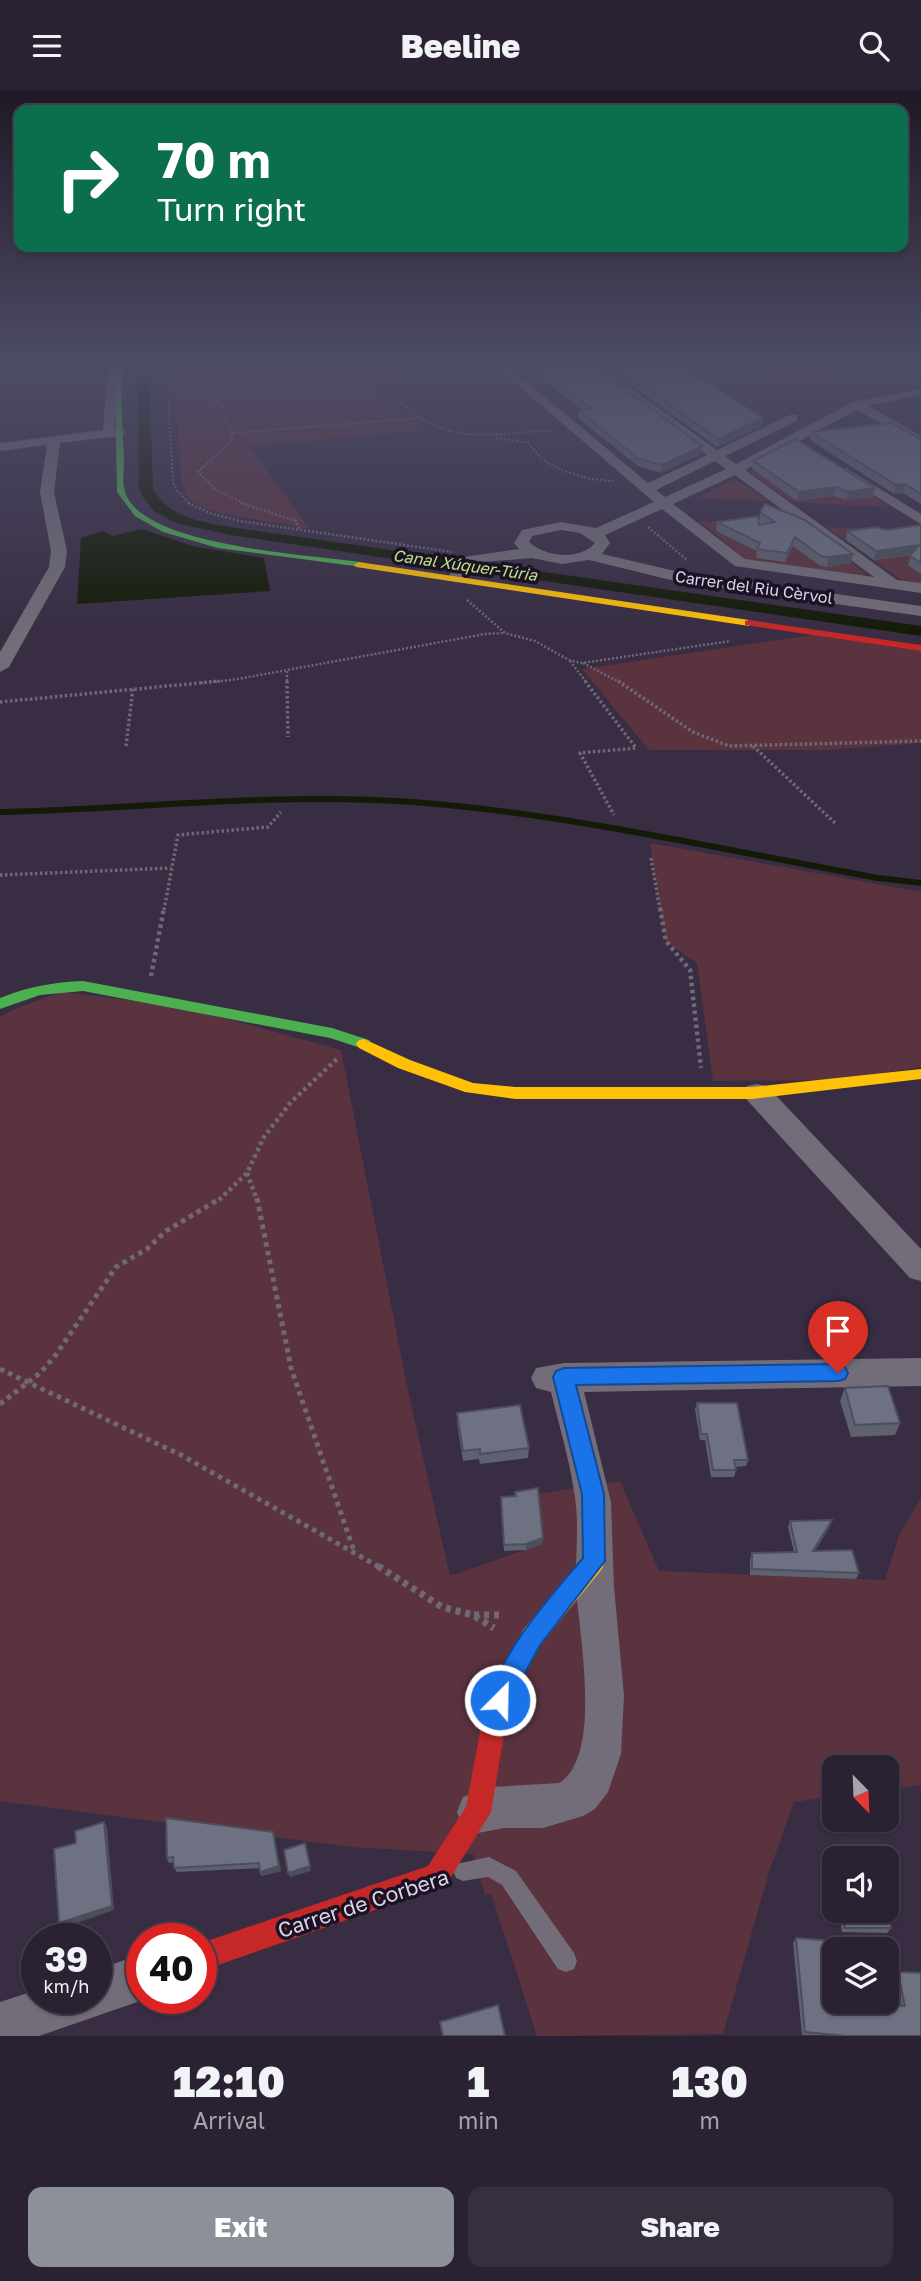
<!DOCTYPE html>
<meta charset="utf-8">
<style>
:root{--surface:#2a2232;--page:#362f3e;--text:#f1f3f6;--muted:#a5a4ac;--line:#463f4d;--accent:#8c9099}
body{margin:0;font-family:"Golos Text",sans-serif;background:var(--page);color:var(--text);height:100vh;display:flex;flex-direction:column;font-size:26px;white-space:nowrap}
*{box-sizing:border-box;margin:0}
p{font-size:23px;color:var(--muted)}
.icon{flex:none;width:38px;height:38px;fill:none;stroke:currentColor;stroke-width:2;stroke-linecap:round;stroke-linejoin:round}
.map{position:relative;height:1945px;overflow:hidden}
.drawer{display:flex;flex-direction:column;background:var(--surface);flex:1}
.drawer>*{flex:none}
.banner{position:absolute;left:14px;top:14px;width:894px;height:147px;border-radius:14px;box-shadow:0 2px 5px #0004,0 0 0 2px var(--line);background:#0b6e4f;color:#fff;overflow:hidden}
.needle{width:46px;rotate:157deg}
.buttons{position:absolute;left:822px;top:1664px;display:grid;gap:14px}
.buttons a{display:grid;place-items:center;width:77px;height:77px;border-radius:14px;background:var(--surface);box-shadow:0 2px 5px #0004,0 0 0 2px var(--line);font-size:35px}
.speed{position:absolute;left:21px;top:1832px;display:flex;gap:14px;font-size:35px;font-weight:700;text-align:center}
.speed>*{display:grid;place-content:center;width:91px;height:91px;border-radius:50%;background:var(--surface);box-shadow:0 2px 5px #0004,0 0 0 2px var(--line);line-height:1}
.speed small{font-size:18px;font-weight:400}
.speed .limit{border:10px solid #d22;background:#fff;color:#111}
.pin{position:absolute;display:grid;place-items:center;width:60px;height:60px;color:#fff;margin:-72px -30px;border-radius:50% 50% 50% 0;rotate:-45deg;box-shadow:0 0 7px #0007}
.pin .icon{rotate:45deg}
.me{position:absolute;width:77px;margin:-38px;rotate:23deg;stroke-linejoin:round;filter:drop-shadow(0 0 5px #0008)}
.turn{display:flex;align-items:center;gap:24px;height:147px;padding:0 28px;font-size:32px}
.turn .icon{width:91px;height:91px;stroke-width:2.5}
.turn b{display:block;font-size:49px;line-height:60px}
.eta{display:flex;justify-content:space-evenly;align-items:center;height:119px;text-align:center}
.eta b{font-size:42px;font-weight:800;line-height:49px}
.button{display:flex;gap:14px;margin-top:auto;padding:14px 28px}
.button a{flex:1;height:80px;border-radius:14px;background:var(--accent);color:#fff;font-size:28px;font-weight:800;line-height:80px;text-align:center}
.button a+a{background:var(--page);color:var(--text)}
header{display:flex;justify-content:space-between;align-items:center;height:91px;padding:0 28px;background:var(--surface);font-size:32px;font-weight:800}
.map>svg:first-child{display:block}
.green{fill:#5b333f}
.water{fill:#131b06}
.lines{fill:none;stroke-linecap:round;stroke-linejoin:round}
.stream{stroke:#131b06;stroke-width:6}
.canal{fill:#131b06;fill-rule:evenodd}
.path-far5{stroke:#6f6875;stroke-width:2;stroke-dasharray:2 2;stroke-linecap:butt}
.path-far4{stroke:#6f6875;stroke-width:2.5;stroke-dasharray:2 2;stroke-linecap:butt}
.path-far3{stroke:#6f6875;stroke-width:3.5;stroke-dasharray:2.5 2.5;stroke-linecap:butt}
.path-far2{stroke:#6f6875;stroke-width:4.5;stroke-dasharray:3.5 3.5;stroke-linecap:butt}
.path-far1{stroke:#6f6875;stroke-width:5;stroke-dasharray:4.5 4.5;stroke-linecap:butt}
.path{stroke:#6f6875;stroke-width:7;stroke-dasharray:5 5;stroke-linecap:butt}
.lane{fill:#726d78;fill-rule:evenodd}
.street{fill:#726d78;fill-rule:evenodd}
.fast{fill:#4caf50;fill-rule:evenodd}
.slow{fill:#ffc107;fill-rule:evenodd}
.jam{fill:#c62828;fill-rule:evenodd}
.wall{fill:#5e6170}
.shaded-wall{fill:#4c4f5b}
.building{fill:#6d7182;stroke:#4c4f5b;stroke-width:2}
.route{fill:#1a73e8;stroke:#114b97;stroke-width:2}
.labels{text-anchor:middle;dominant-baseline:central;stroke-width:7;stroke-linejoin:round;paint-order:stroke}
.far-water-label{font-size:16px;font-style:italic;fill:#bee185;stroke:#1b1324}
.far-street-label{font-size:16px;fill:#ded3ec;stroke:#1b1324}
.near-street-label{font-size:21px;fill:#ded3ec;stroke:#1b1324}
</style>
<header><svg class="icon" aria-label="menu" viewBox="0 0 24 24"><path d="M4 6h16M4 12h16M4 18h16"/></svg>Beeline<svg class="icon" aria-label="search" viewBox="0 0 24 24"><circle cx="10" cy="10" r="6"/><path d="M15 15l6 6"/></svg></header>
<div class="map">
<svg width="921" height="1945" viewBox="0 0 921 1945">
<rect width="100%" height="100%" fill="#382d43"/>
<g class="green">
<polygon points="174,272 469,272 361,292 427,339 250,356 310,438 224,423 199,415 187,406 181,388"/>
<polygon points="757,272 823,272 858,285 769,287"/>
<polygon points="792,359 801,359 890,416 791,411 749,381"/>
<polygon points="736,389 769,410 696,407 731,390"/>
<polygon points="699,430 802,435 867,483 862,485 747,469"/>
<polygon points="826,436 921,440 921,493 902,489"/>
<polygon points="812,544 921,560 921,652 829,659 649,659 582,578"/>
<polygon points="650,752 921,801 921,976 840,989 713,990 697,872 665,850"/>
<polygon points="61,901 179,915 341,959 408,1300 450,1485 542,1453 538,1403 620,1390 659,1480 885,1489 899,1444 921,1407 921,1694 887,1698 887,1676 835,1676 835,1705 794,1711 769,1781 723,1943 537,1945 491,1802 485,1804 473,1763 351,1756 0,1710 0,926 15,918"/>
</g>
<polygon class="water" points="142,438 193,455 264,467 270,500 77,513 81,447 103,440 112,445"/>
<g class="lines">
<path class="stream" d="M0,721C137,718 275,701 413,711C569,723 724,759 878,787L921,792"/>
<path class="canal" d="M137,272H149L153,397C167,426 201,431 230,436L921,535V545L230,444L176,432L154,420L144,408L139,397Z"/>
<g class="path-far5">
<polyline points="166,272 173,391 177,400 190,413"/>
<polyline points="288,280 309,272"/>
<polyline points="362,282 361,290 395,308 420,326"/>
<path d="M167,296L196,301L223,315L225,329L232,342L421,327C464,354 504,340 552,340"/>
<polyline points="189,298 188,279 191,272"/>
<polyline points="210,307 277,284 362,282 421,272"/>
<polyline points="232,342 232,349 198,381 216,399 245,413"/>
<polyline points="496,347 528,352 542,368 564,380 590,388 613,390"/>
</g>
<g class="path-far4">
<polyline points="188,412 210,422 240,430 452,461"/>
<polyline points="241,412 296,430 299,438"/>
<polyline points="648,436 687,469"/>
<polyline points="467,509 505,542 535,550 569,569 582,572 731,550"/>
<polyline points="570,570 587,592"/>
<polyline points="583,572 621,592"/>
<polyline points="287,580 287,592"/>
<polyline points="201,592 232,589 485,543 505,542"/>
</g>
<g class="path-far3">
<polyline points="287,590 288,646"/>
<polyline points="585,590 636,657 580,662 614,724"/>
<polyline points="618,590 693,641 729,655 921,650"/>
<polyline points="0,611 220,590"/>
<polyline points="126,655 133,597"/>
<polyline points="753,655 835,732"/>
<polyline points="651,767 660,819"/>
<polyline points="0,784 171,777"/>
<polyline points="164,819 178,744 268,736 281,721"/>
</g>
<g class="path-far2">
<polyline points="660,817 666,850 690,879 701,977"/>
<polyline points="151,885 164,817"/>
<polyline points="247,1082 257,1109"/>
<polyline points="219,1109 247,1082 264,1046 291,1011 337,968"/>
</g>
<g class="path-far1">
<polyline points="257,1107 291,1277 354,1460"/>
<polyline points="0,1278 181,1364 381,1477"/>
<polyline points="0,1313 40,1282 55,1265 116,1176 147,1158 166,1140 221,1107"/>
</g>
<g class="path">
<polyline points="378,1475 442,1516 473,1524 494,1537"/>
<polyline points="474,1524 500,1524"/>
</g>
<polygon class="lane" points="489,1766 516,1780 574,1862 577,1870 574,1878 566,1881 558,1878 502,1794 488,1786 463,1790 456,1787 453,1780 456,1773"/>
<g class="street">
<polygon points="108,272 120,272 114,338 120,337 126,341 120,345 60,352 54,401 67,460 65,476 9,576 0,581 0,561 49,476 51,460 40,401 47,354 0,360 0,352 103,339"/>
<path d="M492,272H504L648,392L707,364L583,272H596L717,359L789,324H797V330L725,365L736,373L853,311L921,298V304L868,315L921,345V354L857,319L745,379L897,489L921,492V502L735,475L662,418L605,444L610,452L602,463L675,480L921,515V525L675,490L589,469L562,473L532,467L481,471L474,472L461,490H449L447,487L464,466L519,458L514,452L522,439L561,431L596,437L654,411ZM715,370L726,378L665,406L656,399ZM735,384L874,486L745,468L673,413ZM561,439L580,442L595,452C579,470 546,466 529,451L532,445Z"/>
<polygon points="846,377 921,423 921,433 841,384 841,378"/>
<polygon points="757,993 767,995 921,1158 921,1190 910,1187 747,1009 744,1002 747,995"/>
<path d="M921,1267V1295L584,1301L611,1411L614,1496L624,1605L621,1663L608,1701L595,1718L583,1725L543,1737H504L478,1742L463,1736L457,1721L463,1706L491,1696L559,1692C603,1666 579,1542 576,1497C575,1465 580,1432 574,1400C569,1367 559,1334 551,1301L536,1297L531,1287L536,1277L564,1272Z"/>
<polygon points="142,1863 142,1908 146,1908 39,1945 0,1945 0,1911 37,1899 37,1908 96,1908 96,1879"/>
</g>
<g class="fast">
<path d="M118,272H124C119,304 123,337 124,369C124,378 122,391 125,401C141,455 311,464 359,471L364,474L362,476L218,457L163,441L135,425L117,401L115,291Z"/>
<path d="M83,890L332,937L369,949L372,953L364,958L330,947L83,900L40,904L0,918V907C27,896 54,891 83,890Z"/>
</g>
<g class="slow">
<polygon points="359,471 749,529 754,532 749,535 356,476 354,474"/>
<polygon points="364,948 410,969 473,992 515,996 752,996 921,978 921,988 752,1008 515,1008 465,1001 398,977 359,957 356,953 359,949"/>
<polygon points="594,1459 602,1462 605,1470 602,1478 540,1554 517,1595 509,1599 501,1595 497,1587 524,1538 586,1462"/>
</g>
<g class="jam">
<polygon points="749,529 921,554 921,560 745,534 745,530"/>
<polygon points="509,1575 517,1579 521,1587 507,1625 491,1721 446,1794 201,1880 201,1852 428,1775 466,1716 483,1625 501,1579"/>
</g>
</g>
<g class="wall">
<polygon points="527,272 590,272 702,355 701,363 661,382 638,375 578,327 579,320 583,319 527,277"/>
<polygon points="601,272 678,272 762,335 717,356"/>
<polygon points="811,341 921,348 921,413 903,402 894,403 810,349"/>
<polygon points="753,370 875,397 873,406 846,409 834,405 797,410 752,378"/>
<polygon points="760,421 851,472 827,476 819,474 793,455 785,471 756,467 757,460 716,440 717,431 759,429"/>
<polygon points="921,434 921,483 908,474 912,464 874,469 846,449 847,440 886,439"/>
<polygon points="845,1297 900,1332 895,1344 851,1346 840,1310"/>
<polygon points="697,1312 748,1369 746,1375 735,1376 736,1379 734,1386 711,1386 705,1349 700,1349 695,1318"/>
<polygon points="457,1322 529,1357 528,1367 480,1373 479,1368 463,1370 457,1332"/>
<polygon points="501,1406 543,1447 542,1453 526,1459 504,1460"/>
<polygon points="790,1430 830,1435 815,1460 859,1482 856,1488 750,1484 750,1468 752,1462 794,1461 788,1436"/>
<polygon points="274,1746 281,1780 261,1785 259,1777 177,1781 174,1777 174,1771 169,1772 167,1767"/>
<polygon points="838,1820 887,1820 891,1837 887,1842 842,1841"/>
<polygon points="796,1847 835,1911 900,1914 895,1885 898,1881 921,1945 802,1944 793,1852"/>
</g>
<g class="shaded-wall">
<polygon points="763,327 762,335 717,356 718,348"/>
<polygon points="702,355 701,363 661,382 662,374"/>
<polygon points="905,393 903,402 894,403 896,394"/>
<polygon points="836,396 834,405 797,410 799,401"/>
<polygon points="875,397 873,406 846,409 848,401"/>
<polygon points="795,446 793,455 785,471 787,462"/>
<polygon points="919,454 916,463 874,469 876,460"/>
<polygon points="853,463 851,472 827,476 828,466"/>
<polygon points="832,1429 830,1435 811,1466 813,1460"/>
<polygon points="543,1447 542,1453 526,1459 526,1453"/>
<polygon points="104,1731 107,1736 114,1819 62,1837 59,1832"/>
<polygon points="273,1741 281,1780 261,1785 260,1781"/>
<polygon points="307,1756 311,1780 290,1786 288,1782"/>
</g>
<g class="building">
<polygon points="529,272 590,272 702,355 662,374 639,368 579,320 592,318"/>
<polygon points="611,272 678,272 763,327 718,348"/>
<polygon points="891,332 921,348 921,403 905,393 896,394 811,341"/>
<polygon points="795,348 875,397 848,401 836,396 799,401 753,370"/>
<polygon points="765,413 803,428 853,463 828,466 821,465 795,446 787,462 757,458 760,452 717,431 758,425 759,434 775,431 760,421"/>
<polygon points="921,434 921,472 910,465 919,454 876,460 847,440 876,436 886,439"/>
<polygon points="888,1295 900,1332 855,1334 845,1297"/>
<polygon points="697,1312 737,1312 748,1369 734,1369 736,1379 713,1379 707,1343 701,1343"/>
<polygon points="520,1314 529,1357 480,1363 480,1358 463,1360 457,1322"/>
<polygon points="538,1397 543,1447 526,1453 504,1454 501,1406 516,1405 515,1401"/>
<polygon points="832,1429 813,1460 852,1459 859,1482 752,1478 752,1462 797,1461 790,1430"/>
<polygon points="166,1727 273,1741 279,1775 260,1781 259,1772 174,1777 173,1766 167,1767"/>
<polygon points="104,1731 112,1815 59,1832 54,1758 76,1752 75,1740"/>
<polygon points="305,1752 310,1775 288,1782 284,1759"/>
<polygon points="887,1815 891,1837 845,1837 842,1820 887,1820"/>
<polygon points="796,1847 835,1850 836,1858 835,1858 835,1911 870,1911 905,1915 898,1881 921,1882 921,1945 846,1945 805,1941"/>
<polygon points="498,1914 505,1945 443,1945 440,1931"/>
</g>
<linearGradient id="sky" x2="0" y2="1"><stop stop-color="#1f1925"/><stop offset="0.5" stop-color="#4d4c66"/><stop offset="1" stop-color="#4d4c66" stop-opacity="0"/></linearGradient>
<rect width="921" height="545" fill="url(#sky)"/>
<path class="route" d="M838,1273L845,1276L848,1282L845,1288L838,1290L576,1294L604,1403L605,1470L540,1554L516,1598L509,1617L500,1621L492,1617L488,1609C507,1553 546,1511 583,1467L582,1403L553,1286L556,1280L564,1277Z"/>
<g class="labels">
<g class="far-water-label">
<text transform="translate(465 474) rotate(8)">Canal Xúquer-Túria</text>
</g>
<g class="far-street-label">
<text transform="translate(754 496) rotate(8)">Carrer del Riu Cèrvol</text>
</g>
<g class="near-street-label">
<text transform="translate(363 1812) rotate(-18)">Carrer de Corbera</text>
</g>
</g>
</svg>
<div class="buttons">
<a><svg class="needle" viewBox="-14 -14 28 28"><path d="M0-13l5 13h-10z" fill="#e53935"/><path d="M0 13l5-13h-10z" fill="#a5a4ac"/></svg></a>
<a><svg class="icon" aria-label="sound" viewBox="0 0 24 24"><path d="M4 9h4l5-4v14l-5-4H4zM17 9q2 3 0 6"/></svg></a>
<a><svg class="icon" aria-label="layers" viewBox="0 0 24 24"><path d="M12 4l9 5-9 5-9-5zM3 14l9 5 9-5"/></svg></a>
</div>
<div class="speed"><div>39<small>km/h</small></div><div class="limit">40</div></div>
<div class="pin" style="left:838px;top:1282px;background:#d93025"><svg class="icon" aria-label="arrive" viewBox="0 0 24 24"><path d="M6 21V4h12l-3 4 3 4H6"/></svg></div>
<svg class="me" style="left:500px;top:1609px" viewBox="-20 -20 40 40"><circle r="17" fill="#1a73e8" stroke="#fff" stroke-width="3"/><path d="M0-11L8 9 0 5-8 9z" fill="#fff"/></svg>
<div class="banner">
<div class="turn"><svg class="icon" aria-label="right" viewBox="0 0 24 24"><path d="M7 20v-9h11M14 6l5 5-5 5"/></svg><div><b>70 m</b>Turn right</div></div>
</div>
</div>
<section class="drawer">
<div class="eta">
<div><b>12:10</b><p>Arrival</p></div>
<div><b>1</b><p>min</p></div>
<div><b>130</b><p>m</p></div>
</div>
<div class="button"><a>Exit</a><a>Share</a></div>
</section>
